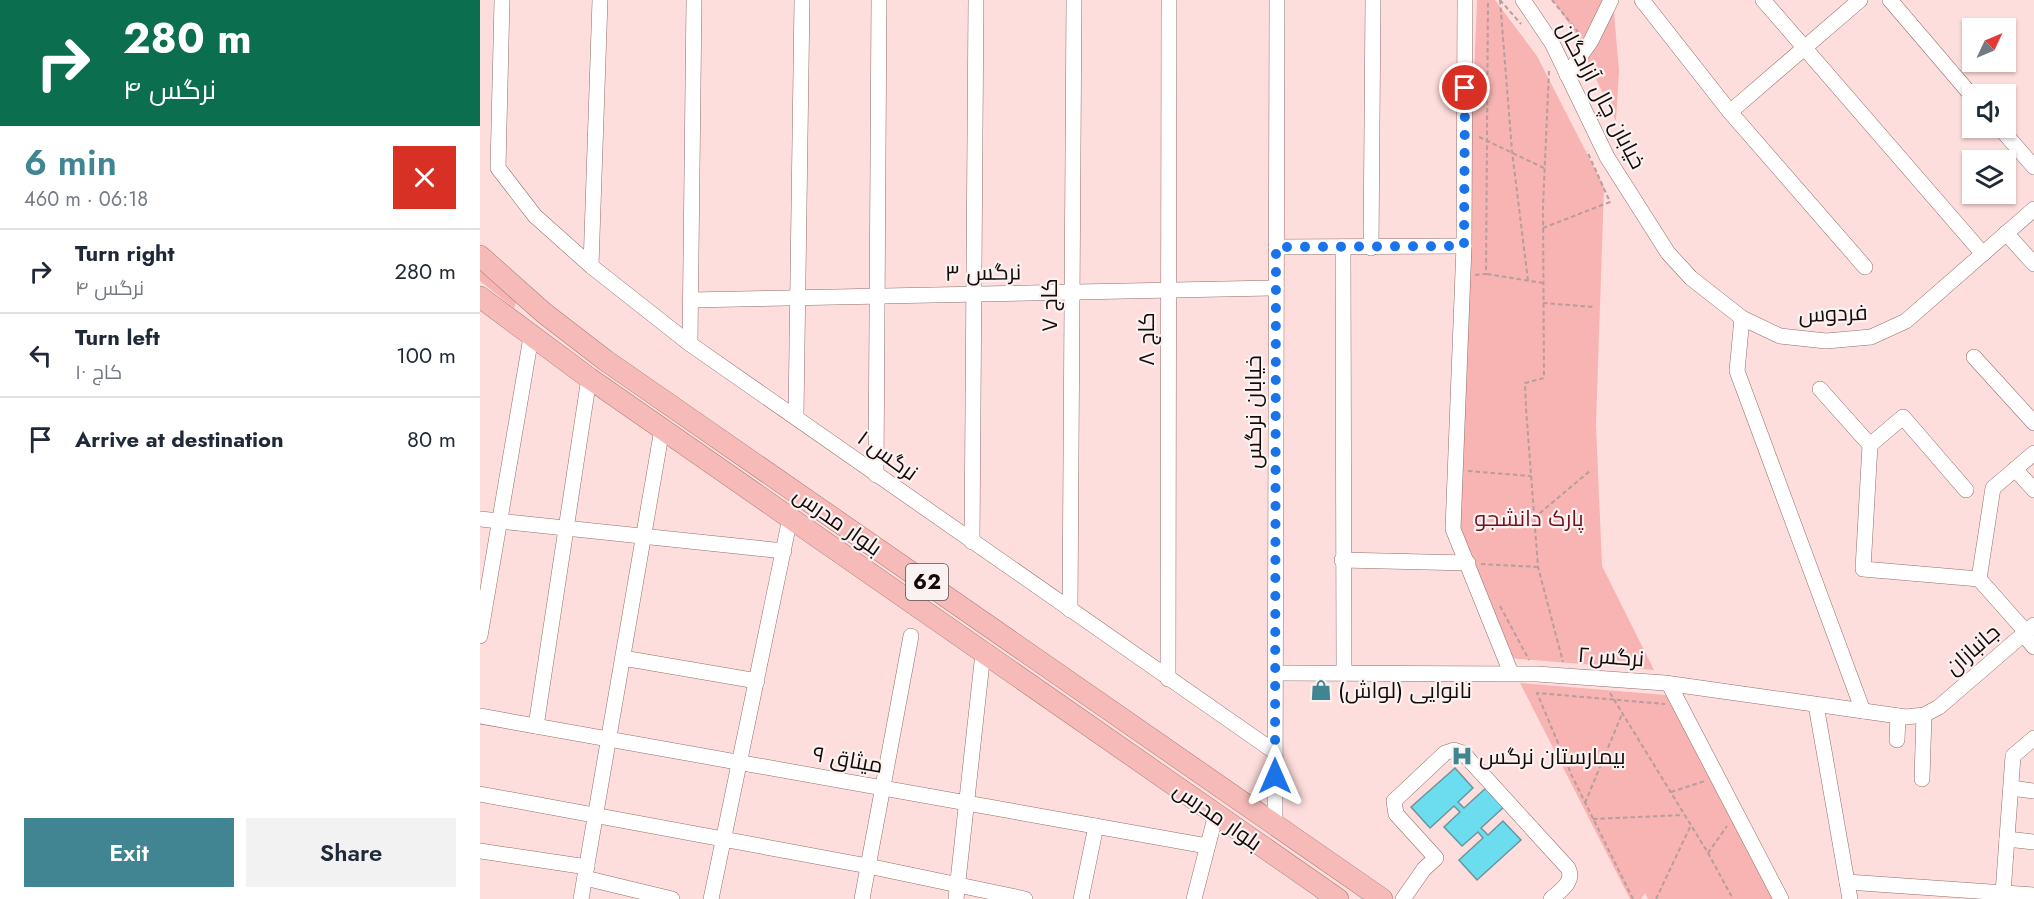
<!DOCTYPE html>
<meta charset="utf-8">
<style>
:root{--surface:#fff;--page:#f2f2f3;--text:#1f2937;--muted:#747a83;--line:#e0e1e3;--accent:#408591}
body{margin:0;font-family:Jost,Cairo,sans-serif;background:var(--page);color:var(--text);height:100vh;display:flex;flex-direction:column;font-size:22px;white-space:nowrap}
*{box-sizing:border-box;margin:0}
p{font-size:20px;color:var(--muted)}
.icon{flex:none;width:33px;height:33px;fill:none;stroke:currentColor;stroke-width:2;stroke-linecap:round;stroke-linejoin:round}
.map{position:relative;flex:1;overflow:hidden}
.details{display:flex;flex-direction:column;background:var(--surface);width:480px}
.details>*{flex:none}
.guide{background:#0b6e4f;color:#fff;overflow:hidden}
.needle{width:39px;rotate:46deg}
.fabs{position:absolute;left:1482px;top:18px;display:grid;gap:12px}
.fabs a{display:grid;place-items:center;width:54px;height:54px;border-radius:0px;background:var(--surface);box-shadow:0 2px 4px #0004;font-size:30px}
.pin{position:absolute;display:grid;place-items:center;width:51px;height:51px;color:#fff;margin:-26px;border:3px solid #fff;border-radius:50%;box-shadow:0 2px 6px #0007}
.me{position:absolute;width:66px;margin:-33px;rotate:0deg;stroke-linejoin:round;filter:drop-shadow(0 0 4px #0008)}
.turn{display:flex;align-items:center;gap:21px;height:126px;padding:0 24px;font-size:27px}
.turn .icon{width:78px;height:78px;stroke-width:2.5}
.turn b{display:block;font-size:42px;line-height:51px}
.round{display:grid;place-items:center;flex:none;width:63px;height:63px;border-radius:0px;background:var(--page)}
.overview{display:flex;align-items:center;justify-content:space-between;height:102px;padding:0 24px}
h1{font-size:36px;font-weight:600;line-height:45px;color:var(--accent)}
.button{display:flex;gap:12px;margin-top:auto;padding:12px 24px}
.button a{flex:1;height:69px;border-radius:0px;background:var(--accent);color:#fff;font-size:24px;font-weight:600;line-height:69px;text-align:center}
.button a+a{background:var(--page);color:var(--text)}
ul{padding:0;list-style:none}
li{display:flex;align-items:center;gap:18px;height:84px;padding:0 24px;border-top:2px solid var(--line)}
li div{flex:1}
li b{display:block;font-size:22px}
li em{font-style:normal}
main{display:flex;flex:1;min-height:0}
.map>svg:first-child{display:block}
.green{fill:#f7b4b2}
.building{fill:#6cdcef;stroke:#6d949b;stroke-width:1.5}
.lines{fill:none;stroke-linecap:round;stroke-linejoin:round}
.minor-casing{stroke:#916e6c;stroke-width:16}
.highway-casing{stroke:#a87d7b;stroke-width:22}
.path{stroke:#b79d9b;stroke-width:2;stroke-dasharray:4.5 3;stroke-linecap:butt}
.minor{stroke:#fff;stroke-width:15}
.highway{stroke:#f6bbb9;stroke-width:21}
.route{stroke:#1a73e8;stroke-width:10;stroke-dasharray:0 18}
.labels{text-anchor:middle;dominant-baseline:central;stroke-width:4.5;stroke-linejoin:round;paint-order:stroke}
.shield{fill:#faf2f1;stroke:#5a504f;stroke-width:1.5}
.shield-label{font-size:21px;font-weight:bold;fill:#160a09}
.street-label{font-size:22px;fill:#160a09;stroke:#faf2f1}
.park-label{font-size:22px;fill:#760f1d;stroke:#faf2f1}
.poi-label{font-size:22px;fill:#160a09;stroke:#faf2f1;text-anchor:start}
</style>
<main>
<section class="details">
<div class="guide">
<div class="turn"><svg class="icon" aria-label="right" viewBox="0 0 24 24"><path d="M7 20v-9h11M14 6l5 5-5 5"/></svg><div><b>280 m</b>نرگس ۴</div></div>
</div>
<div class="overview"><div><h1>6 min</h1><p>460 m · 06:18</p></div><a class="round" style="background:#d93025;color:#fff"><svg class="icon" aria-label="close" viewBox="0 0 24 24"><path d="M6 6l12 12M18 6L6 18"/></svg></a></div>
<ul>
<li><svg class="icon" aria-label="right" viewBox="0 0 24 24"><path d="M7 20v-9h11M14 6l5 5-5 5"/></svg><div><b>Turn right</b><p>نرگس ۴</p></div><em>280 m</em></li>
<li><svg class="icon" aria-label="left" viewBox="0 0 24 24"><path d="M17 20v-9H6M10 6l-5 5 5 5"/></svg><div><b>Turn left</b><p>کاج ۱۰</p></div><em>100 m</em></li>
<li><svg class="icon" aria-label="arrive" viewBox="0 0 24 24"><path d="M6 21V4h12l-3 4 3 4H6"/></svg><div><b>Arrive at destination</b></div><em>80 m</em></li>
</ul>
<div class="button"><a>Exit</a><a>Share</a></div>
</section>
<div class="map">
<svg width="1554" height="899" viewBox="0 0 1554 899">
<rect width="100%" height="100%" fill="#fededc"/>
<g class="green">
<polygon points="997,0 1015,0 1057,56 1124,187 1116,424 1122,566 1174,670 1029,658 976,530"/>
<polygon points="1073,0 1133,0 1139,71 1136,121 1092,28"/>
<polygon points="0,267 37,300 34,308 0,281"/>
<polygon points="1040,683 1186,695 1293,899 1168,899 1165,893 1161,899 1150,899"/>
</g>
<polygon class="building" points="975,768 993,788 978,802 984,808 1007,787 1025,806 1001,828 1008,835 1023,821 1041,840 997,880 979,860 1003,838 998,832 982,846 964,827 980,812 974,806 950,828 931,807"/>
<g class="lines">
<defs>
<g id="minor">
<polyline points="22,0 18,168 55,216 111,266 210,344 795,752"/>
<polyline points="985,0 984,246 973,529 1031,673"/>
<polyline points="1043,0 1072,43 1127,157 1188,253 1211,278 1262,318 1300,336 1346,341 1391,337 1426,321 1554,209"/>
<polyline points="1162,0 1250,112 1385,267"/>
<polyline points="1283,0 1503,254"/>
<polyline points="1410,0 1492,96"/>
<polyline points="1087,75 1111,41 1131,0"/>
<polyline points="1250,112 1380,0"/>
<polyline points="1520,128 1554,167"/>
<polyline points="1526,233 1554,264"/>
<polyline points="796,247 984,246"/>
<polyline points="863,247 864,673"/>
<polyline points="891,248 893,0"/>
<polyline points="111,266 120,0"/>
<polyline points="211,300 796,288"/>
<polyline points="1262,318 1257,371 1383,711"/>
<polyline points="210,344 214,0"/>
<polyline points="1494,357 1554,423"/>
<polyline points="1340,389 1390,445 1383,569 1499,579"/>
<polyline points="316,415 322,0"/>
<polyline points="1390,445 1423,417 1486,490"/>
<polyline points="1535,469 1554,490"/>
<polyline points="396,475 399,0"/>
<polyline points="0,519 304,551"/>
<polyline points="492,542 496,0"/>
<polyline points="862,560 988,563"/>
<polyline points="1499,579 1513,488 1554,453"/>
<polyline points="1499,579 1546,632"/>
<polyline points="590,610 594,0"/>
<polyline points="1543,634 1554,647"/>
<polyline points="0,636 51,337"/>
<polyline points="143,658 277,681"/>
<polyline points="796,673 1057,674 1185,683 1426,717 1444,715 1459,707 1554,625"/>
<polyline points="688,679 689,0"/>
<polyline points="1189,684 1301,899"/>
<polyline points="1336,705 1370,899"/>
<polyline points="0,716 727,846"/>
<polyline points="56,726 109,378"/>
<polyline points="1417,740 1418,716"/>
<polyline points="1442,779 1444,715"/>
<polyline points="1531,788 1554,791"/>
<polyline points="0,794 388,866 545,899"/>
<polyline points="795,823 797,0"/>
<polyline points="1527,839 1554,842"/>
<polyline points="0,851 107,867"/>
<polyline points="105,878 192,899"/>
<polyline points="1367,882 1554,895"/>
<polyline points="1523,893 1533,756 1554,738"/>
<polyline points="101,899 182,429"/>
<polyline points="231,899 310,518"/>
<polyline points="382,899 431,636"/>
<polyline points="476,899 503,653"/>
<polyline points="601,899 616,826"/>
<polyline points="714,899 736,814"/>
<path d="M923,899L944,869L956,858L916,814L914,801L965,753L974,750L983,753L1088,868C1095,882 1081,890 1071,899"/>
</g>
<g id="highway">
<polyline points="0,256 64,313 125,360 902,899"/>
<polyline points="0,297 109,378 858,899"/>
</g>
</defs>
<use href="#minor" class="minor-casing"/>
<use href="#highway" class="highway-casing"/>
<g class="path">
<polyline points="1020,0 1041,24"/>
<polyline points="1020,0 1032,151 1048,281"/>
<polyline points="1072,0 1099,33"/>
<polyline points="1069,71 1063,206 1064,378 1045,383 1046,408 1058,567 1083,662"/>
<polyline points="999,137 1064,168"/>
<polyline points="1063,228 1130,202 1107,151"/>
<polyline points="1007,274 1063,283"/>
<polyline points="995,275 1006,274 1008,0"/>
<polyline points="1063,303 1114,307"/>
<polyline points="988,471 1051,476"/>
<polyline points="1054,518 1111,470"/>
<polyline points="1001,564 1058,567"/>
<polyline points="1020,606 1049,660"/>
<polyline points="1130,693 1228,853 1253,899"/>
<polyline points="1191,792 1225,781"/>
<polyline points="1105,803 1142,714"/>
<polyline points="1113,819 1203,815"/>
<polyline points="1228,853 1247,826"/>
<polyline points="1153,899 1092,776 1057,693 1185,704"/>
<polyline points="1176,899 1211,825"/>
</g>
<use href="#minor" class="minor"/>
<use href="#highway" class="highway"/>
</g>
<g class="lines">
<polyline class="route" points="795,776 796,247 984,246 985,88"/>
</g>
<defs>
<symbol id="shop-bare" viewBox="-9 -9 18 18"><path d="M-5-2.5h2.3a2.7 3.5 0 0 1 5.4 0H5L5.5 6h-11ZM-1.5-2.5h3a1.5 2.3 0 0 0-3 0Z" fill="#408591" stroke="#faf2f1" stroke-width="2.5" paint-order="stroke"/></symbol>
<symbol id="hospital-bare" viewBox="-9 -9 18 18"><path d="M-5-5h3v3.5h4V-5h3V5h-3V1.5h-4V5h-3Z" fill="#408591" stroke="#faf2f1" stroke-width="2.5" paint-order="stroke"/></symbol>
</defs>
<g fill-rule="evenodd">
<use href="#shop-bare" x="826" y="675" width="30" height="30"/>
<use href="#hospital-bare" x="967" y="741" width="30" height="30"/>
</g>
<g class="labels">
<rect class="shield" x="426" y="564" width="42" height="36" rx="4.5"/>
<g class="shield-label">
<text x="447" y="582">62</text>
</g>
<g class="street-label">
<text transform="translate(1122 95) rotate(62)">خیابان چال آزادگان</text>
<text transform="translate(503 272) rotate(-1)">نرگس ۳</text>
<text transform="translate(569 305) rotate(-90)">کاج ۷</text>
<text transform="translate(1353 313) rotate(-2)">فردوس</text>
<text transform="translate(666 339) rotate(-90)">کاج ۸</text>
<text transform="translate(773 412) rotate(-90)">خیابان نرگس</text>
<text transform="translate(408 455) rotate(36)">نرگس ۱</text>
<text transform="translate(358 521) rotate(35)">بلوار مدرس</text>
<text transform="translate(1492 649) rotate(-41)">جانبازان</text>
<text transform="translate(1131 656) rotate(4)">نرگس۲</text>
<text transform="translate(368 759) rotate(10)">میثاق ۹</text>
<text transform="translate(738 816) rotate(35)">بلوار مدرس</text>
</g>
<g class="park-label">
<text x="1049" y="518">پارک دانشجو</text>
</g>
<g class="poi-label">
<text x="858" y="690">نانوایی (لواش)</text>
<text x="999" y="756">بیمارستان نرگس</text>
</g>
</g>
</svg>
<div class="fabs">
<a><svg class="needle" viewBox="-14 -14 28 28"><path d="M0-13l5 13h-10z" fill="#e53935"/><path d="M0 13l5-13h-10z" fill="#747a83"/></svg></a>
<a><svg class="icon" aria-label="sound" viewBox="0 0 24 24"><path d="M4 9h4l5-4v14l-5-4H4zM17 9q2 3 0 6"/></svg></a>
<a><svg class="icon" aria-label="layers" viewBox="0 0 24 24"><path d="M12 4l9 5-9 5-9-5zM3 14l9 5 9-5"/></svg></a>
</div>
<div class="pin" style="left:985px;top:88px;background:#d93025"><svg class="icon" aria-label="arrive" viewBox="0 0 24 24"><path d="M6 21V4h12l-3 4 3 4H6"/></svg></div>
<svg class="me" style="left:795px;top:776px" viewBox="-20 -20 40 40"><path d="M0-17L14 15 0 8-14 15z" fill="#1a73e8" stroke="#fff" stroke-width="4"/></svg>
</div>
</main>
